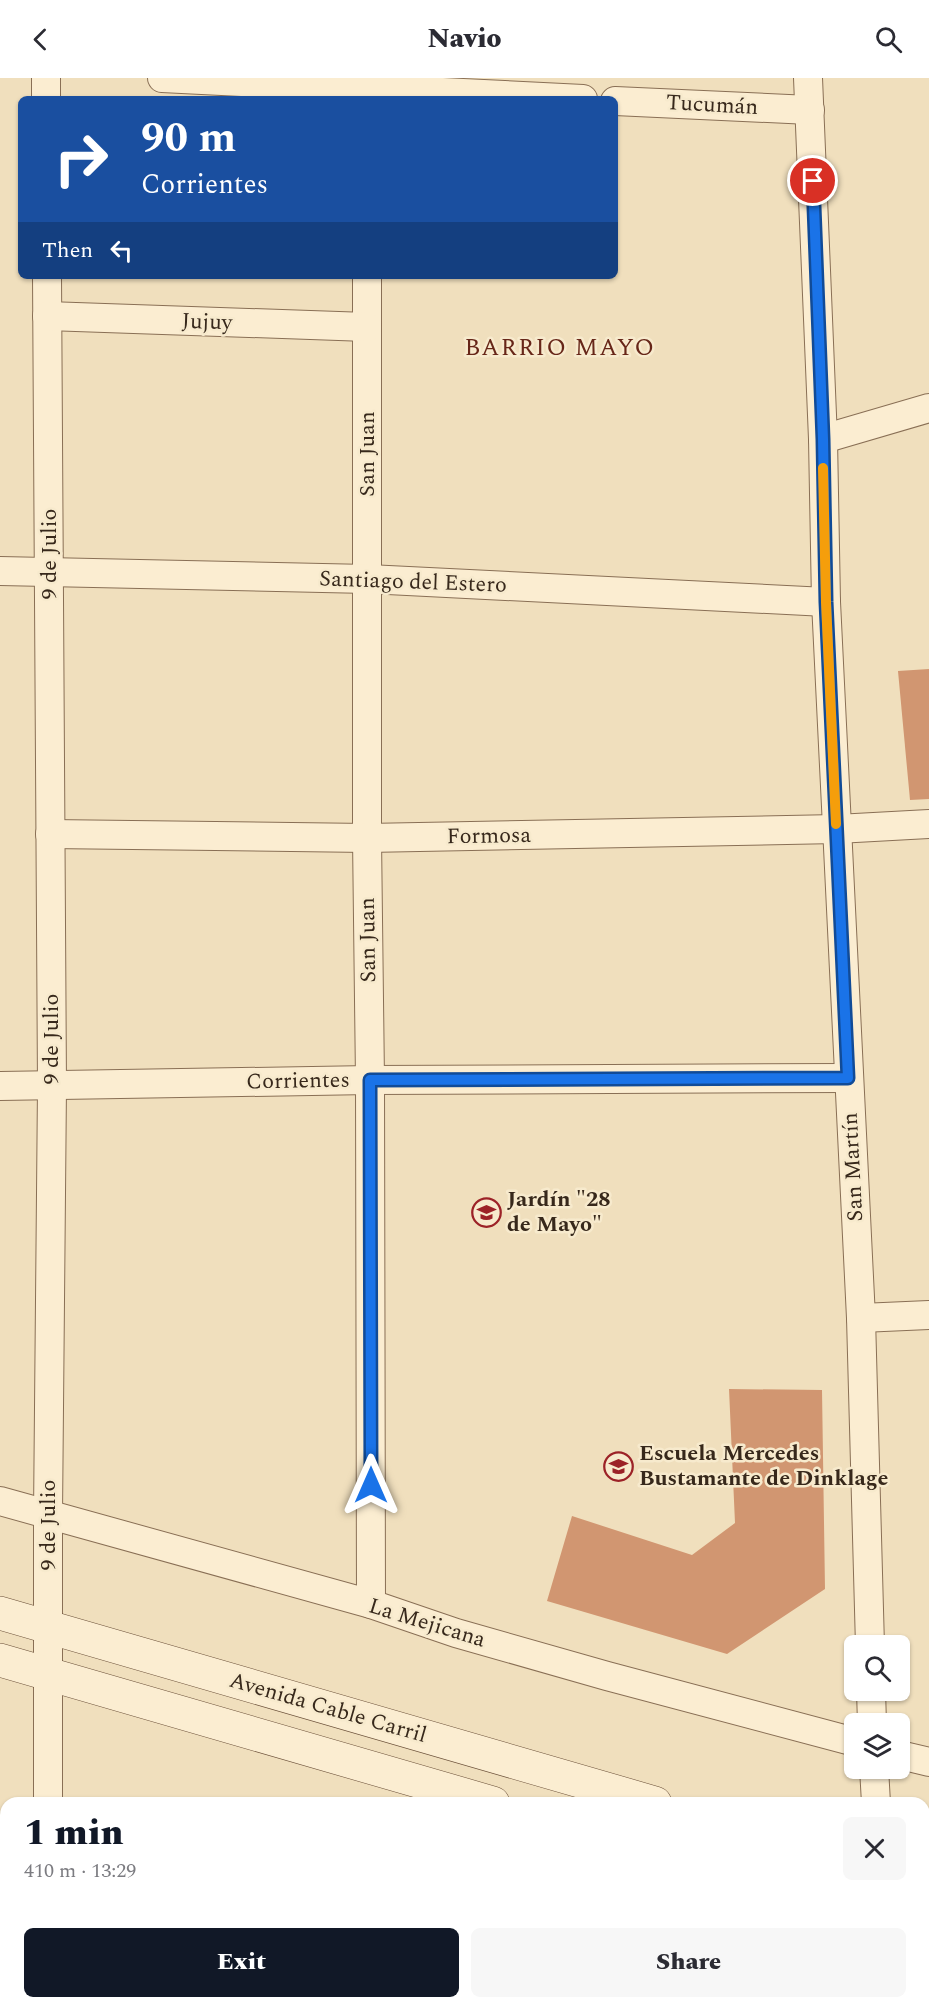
<!DOCTYPE html>
<meta charset="utf-8">
<style>
:root{--surface:#fff;--page:#f7f7f7;--text:#2b2b33;--muted:#7c7c81;--accent:#111827}
body{margin:0;font-family:Spectral,serif;background:var(--page);color:var(--text);height:100vh;display:flex;flex-direction:column;font-size:22px;white-space:nowrap}
*{box-sizing:border-box;margin:0}
p{font-size:20px;color:var(--muted)}
.icon{flex:none;width:33px;height:33px;fill:none;stroke:currentColor;stroke-width:2;stroke-linecap:round;stroke-linejoin:round}
.map{position:relative;flex:1;overflow:hidden}
.details{position:absolute;left:0px;top:1719px;width:930px;height:212px;display:flex;flex-direction:column;background:var(--surface);border-radius:18px 18px 0 0;box-shadow:0 2px 4px #0004}
.details>*{flex:none}
.hud{position:absolute;left:18px;top:18px;width:600px;height:183px;border-radius:9px;box-shadow:0 2px 4px #0004;background:#1a4fa0;color:#fff;overflow:hidden}
.tools{position:absolute;left:844px;top:1557px;display:grid;gap:12px}
.tools a{display:grid;place-items:center;width:66px;height:66px;border-radius:9px;background:var(--surface);box-shadow:0 2px 4px #0004;font-size:30px}
.pin{position:absolute;display:grid;place-items:center;width:51px;height:51px;color:#fff;margin:-26px;border:3px solid #fff;border-radius:50%;box-shadow:0 2px 6px #0007}
.me{position:absolute;width:66px;margin:-33px;rotate:0deg;stroke-linejoin:round;filter:drop-shadow(0 0 4px #0008)}
.turn{display:flex;align-items:center;gap:21px;height:126px;padding:0 24px;font-size:27px}
.turn .icon{width:78px;height:78px;stroke-width:2.5}
.turn b{display:block;font-size:42px;line-height:51px}
.then{display:flex;align-items:center;height:57px;padding:0 24px;background:#0003;gap:12px;font-size:22px}
.round{display:grid;place-items:center;flex:none;width:63px;height:63px;border-radius:9px;background:var(--page)}
.headline{display:flex;align-items:center;justify-content:space-between;height:102px;padding:0 24px}
h1{font-size:36px;font-weight:800;line-height:45px;color:var(--accent)}
.action{display:flex;gap:12px;margin-top:auto;padding:12px 24px}
.action a{flex:1;height:69px;border-radius:9px;background:var(--accent);color:#fff;font-size:24px;font-weight:800;line-height:69px;text-align:center}
.action a+a{background:var(--page);color:var(--text)}
header{display:flex;justify-content:space-between;align-items:center;height:78px;padding:0 24px;background:var(--surface);font-size:27px;font-weight:800}
.map>svg:first-child{display:block}
.building{fill:#d19671}
.lines{fill:none;stroke-linecap:round;stroke-linejoin:round}
.lane-casing{stroke:#896f55;stroke-width:16}
.street-casing{stroke:#896f55;stroke-width:30}
.secondary-casing{stroke:#6b5039;stroke-width:34}
.lane{stroke:#fbedd1;stroke-width:15}
.street{stroke:#fbedd1;stroke-width:28}
.secondary{stroke:#fbedd1;stroke-width:33}
.route-casing{stroke:#114b97;stroke-width:15}
.route{stroke:#1a73e8;stroke-width:10}
.slow{stroke:#f59e0b;stroke-width:10}
.labels{text-anchor:middle;dominant-baseline:central;stroke-width:5;stroke-linejoin:round;paint-order:stroke}
.street-label{font-size:22px;fill:#37281b;stroke:#f7eacd}
.poi-label{font-size:22px;font-weight:bold;fill:#37281b;stroke:#f7eacd;text-anchor:start}
.neighbourhood-label{font-size:24px;letter-spacing:1.5px;fill:#672618;stroke:#f7eacd}
</style>
<header><svg class="icon" aria-label="back" viewBox="0 0 24 24"><path d="M15 5l-7 7 7 7"/></svg>Navio<svg class="icon" aria-label="search" viewBox="0 0 24 24"><circle cx="10" cy="10" r="6"/><path d="M15 15l6 6"/></svg></header>
<div class="map">
<svg width="929" height="1930" viewBox="0 0 929 1930">
<rect width="100%" height="100%" fill="#f0dfbd"/>
<g class="building">
<polygon points="929,591 929,721 910,722 898,593"/>
<polygon points="729,1311 822,1312 825,1511 727,1576 547,1523 572,1438 692,1477 735,1445"/>
</g>
<g class="lines">
<defs>
<polyline id="lane" points="620,1924 620,1930"/>
<g id="street">
<polyline points="46,0 46,21"/>
<polyline points="162,0 583,21"/>
<polyline points="808,0 823,361 826,524 861,1240 870,1568"/>
<polyline points="615,23 810,32"/>
<polyline points="47,198 52,1008 48,1437 48,1725"/>
<polyline points="367,198 367,760 370,1002 371,1526"/>
<polyline points="47,238 367,249"/>
<polyline points="823,361 929,330"/>
<polyline points="0,493 368,501 826,524"/>
<polyline points="50,756 367,760 837,751 929,746"/>
<polyline points="0,1008 370,1002 848,1000"/>
<polyline points="861,1240 929,1237"/>
<polyline points="0,1423 371,1526 456,1555 607,1598 855,1664"/>
<polyline points="871,1612 872,1646"/>
<polyline points="900,1677 929,1684"/>
<polyline points="874,1690 876,1725"/>
<polyline points="49,1924 49,1930"/>
<polyline points="466,1924 466,1930"/>
<polyline points="887,1924 888,1930"/>
</g>
<g id="secondary">
<polyline points="0,1535 655,1725"/>
<polyline points="0,1582 493,1725"/>
<polyline points="924,1803 929,1805"/>
<polyline points="924,1850 929,1852"/>
</g>
</defs>
<use href="#lane" class="lane-casing"/>
<use href="#street" class="street-casing"/>
<use href="#secondary" class="secondary-casing"/>
<use href="#lane" class="lane"/>
<use href="#street" class="street"/>
<use href="#secondary" class="secondary"/>
</g>
<g class="lines">
<defs>
<polyline id="route" points="371,1407 370,1002 848,1000 826,524 823,361 813,103"/>
</defs>
<use href="#route" class="route-casing"/>
<use href="#route" class="route"/>
<polyline class="slow" points="823,390 826,524 836,746"/>
</g>
<defs>
<symbol id="school-ring" viewBox="-11 -11 22 22"><circle r="9.5" fill="#f7eacd" stroke="#9c2227" stroke-width="1.5"/><path d="M0-5L7-2L0 1L-7-2ZM-4 1L0 2.5L4 1V4Q0 6-4 4Z" fill="#9c2227"/></symbol>
</defs>
<g fill-rule="evenodd">
<use href="#school-ring" x="470" y="1118" width="33" height="33"/>
<use href="#school-ring" x="602" y="1372" width="33" height="33"/>
</g>
<g class="labels">
<g class="street-label">
<text transform="translate(712 27) rotate(3)">Tucumán</text>
<text transform="translate(207 244) rotate(2)">Jujuy</text>
<text transform="translate(367 376) rotate(-90)">San Juan</text>
<text transform="translate(49 476) rotate(-90)">9 de Julio</text>
<text transform="translate(413 504) rotate(2)">Santiago del Estero</text>
<text transform="translate(489 758) rotate(-1)">Formosa</text>
<text transform="translate(368 862) rotate(-91)">San Juan</text>
<text transform="translate(51 961) rotate(-90)">9 de Julio</text>
<text transform="translate(298 1003) rotate(-1)">Corrientes</text>
<text transform="translate(853 1089) rotate(-93)">San Martín</text>
<text transform="translate(48 1447) rotate(-90)">9 de Julio</text>
<text transform="translate(427 1545) rotate(17)">La Mejicana</text>
<text transform="translate(328 1630) rotate(16)">Avenida Cable Carril</text>
</g>
<g class="poi-label">
<text x="507" y="1121">Jardín "28<tspan x="507" dy="25">de Mayo"</tspan></text>
<text x="639" y="1375">Escuela Mercedes<tspan x="639" dy="25">Bustamante de Dinklage</tspan></text>
</g>
<g class="neighbourhood-label">
<text x="560" y="270">BARRIO MAYO</text>
</g>
</g>
</svg>
<div class="tools">
<a><svg class="icon" aria-label="search" viewBox="0 0 24 24"><circle cx="10" cy="10" r="6"/><path d="M15 15l6 6"/></svg></a>
<a><svg class="icon" aria-label="layers" viewBox="0 0 24 24"><path d="M12 4l9 5-9 5-9-5zM3 14l9 5 9-5"/></svg></a>
</div>
<div class="pin" style="left:813px;top:103px;background:#d93025"><svg class="icon" aria-label="arrive" viewBox="0 0 24 24"><path d="M6 21V4h12l-3 4 3 4H6"/></svg></div>
<svg class="me" style="left:371px;top:1407px" viewBox="-20 -20 40 40"><path d="M0-17L14 15 0 8-14 15z" fill="#1a73e8" stroke="#fff" stroke-width="4"/></svg>
<div class="hud">
<div class="turn"><svg class="icon" aria-label="right" viewBox="0 0 24 24"><path d="M7 20v-9h11M14 6l5 5-5 5"/></svg><div><b>90 m</b>Corrientes</div></div>
<div class="then">Then<svg class="icon" aria-label="left" viewBox="0 0 24 24"><path d="M17 20v-9H6M10 6l-5 5 5 5"/></svg></div>
</div>
<section class="details">
<div class="headline"><div><h1>1 min</h1><p>410 m · 13:29</p></div><a class="round"><svg class="icon" aria-label="close" viewBox="0 0 24 24"><path d="M6 6l12 12M18 6L6 18"/></svg></a></div>
<div class="action"><a>Exit</a><a>Share</a></div>
</section>
</div>
